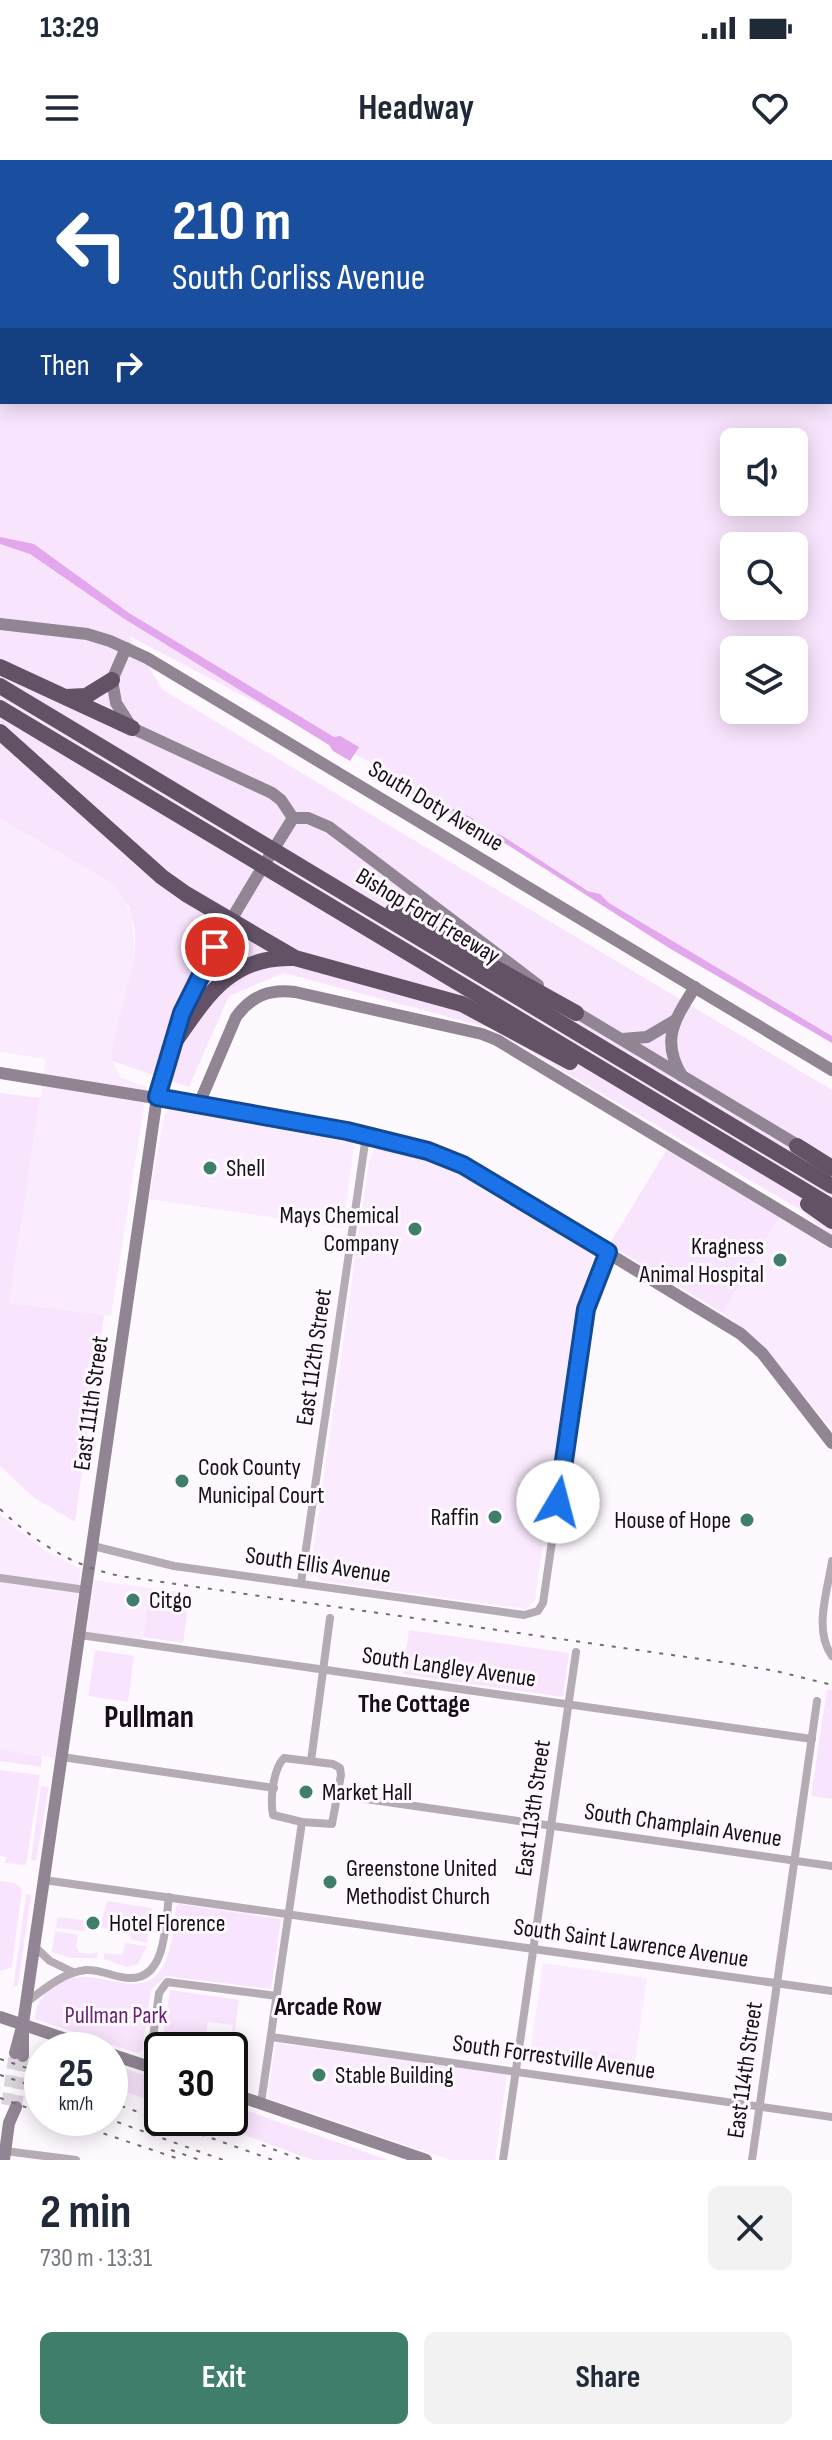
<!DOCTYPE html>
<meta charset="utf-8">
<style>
:root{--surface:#fff;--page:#f2f2f3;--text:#1f2937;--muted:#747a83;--accent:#407e6c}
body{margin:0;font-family:"Sofia Sans Condensed",sans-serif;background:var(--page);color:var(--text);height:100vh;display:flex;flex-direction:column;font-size:30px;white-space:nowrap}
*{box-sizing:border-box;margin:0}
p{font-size:26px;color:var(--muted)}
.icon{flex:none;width:44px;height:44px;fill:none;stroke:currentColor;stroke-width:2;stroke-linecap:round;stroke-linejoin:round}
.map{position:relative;height:2000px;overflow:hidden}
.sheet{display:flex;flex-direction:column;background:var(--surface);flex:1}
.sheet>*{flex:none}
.top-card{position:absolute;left:0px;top:0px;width:832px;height:244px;box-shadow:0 4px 20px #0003;background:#1a4fa0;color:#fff;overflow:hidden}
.tools{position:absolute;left:720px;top:268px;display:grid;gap:16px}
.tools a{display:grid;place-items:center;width:88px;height:88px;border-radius:12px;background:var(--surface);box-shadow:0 4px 20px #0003;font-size:40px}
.speed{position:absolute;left:24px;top:1872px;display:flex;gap:16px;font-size:40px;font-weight:700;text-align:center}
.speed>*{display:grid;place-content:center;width:104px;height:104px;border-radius:50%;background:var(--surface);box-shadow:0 4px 20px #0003;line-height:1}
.speed small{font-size:20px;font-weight:400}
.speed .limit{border:4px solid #111;border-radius:12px;background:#fff;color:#111}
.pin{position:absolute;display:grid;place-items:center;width:68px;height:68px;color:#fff;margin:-34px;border:4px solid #fff;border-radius:50%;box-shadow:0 2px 8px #0007}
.me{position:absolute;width:88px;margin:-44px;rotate:8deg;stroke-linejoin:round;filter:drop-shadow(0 0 6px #0008)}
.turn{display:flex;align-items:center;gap:28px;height:168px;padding:0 40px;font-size:36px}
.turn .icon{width:104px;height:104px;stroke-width:2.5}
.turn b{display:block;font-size:56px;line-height:68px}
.then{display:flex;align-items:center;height:76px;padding:0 40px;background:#0003;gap:16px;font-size:30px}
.round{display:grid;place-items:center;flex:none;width:84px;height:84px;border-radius:12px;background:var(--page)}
.summary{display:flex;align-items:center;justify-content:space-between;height:136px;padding:0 40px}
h1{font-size:48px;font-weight:700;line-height:60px}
.action{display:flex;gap:16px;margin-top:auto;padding:16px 40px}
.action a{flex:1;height:92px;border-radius:12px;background:var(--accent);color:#fff;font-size:32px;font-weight:700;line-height:92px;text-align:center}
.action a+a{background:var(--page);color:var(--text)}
.status{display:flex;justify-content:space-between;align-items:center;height:56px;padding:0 40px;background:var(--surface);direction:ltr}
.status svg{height:22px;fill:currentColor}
header{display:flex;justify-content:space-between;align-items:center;height:104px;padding:0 40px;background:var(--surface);font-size:36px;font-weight:700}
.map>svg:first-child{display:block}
.built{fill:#fbebfe}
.green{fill:#f9e4fd;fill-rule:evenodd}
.water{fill:#e2a7ec}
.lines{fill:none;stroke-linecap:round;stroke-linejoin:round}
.secondary-tunnel{stroke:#dbd6dc;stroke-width:12;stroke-dasharray:12 6;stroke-linecap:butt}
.street{stroke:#b4abb5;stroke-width:8}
.secondary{stroke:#918493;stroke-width:12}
.highway{stroke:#635166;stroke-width:16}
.rail{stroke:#726b73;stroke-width:2;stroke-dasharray:4 8;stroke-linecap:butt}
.route-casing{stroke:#114b97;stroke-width:20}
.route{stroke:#1a73e8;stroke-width:14}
.poi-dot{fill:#407e6c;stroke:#fef9ff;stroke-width:3}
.labels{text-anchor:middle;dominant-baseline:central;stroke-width:6;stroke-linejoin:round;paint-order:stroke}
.street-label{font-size:24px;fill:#160f17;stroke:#fef9ff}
.poi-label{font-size:24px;fill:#160f17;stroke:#fef9ff;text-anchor:start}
.park-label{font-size:24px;fill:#692374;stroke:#fef9ff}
.neighbourhood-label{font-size:26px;font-weight:bold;fill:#160f17;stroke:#fef9ff}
.district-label{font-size:32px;font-weight:bold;fill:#160f17;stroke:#fef9ff}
</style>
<div class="status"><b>13:29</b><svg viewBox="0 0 49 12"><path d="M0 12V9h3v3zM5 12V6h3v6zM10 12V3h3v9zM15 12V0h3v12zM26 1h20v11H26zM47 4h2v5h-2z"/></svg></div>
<header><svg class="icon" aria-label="menu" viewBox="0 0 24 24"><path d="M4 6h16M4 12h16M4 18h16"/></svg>Headway<svg class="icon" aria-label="heart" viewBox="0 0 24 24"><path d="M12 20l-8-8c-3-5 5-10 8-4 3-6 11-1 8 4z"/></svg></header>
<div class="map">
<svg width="832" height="2000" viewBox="0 0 832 2000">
<rect width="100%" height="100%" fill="#fef9ff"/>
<g class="built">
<polygon points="0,659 114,724 123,737 132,757 135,797 112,901 121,918 147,927 111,1156 9,1143 46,899 0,892"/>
<polygon points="168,948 350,981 354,986 343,1068 149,1039 164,956"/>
<polygon points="380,988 417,996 448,1007 588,1091 593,1098 574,1157 535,1440 527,1449 322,1421 310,1412 369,1001 374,990"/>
<polygon points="779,1056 832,1088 832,1269 755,1178 723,1153"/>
<polygon points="0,1355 43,1389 81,1409 56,1598 0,1589"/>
<polygon points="94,1420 150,1428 142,1485 86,1477"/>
<polygon points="543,1803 647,1818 633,1915 529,1901"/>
<polygon points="276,1883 507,1914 495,2000 451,2000 267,1938"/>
</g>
<g class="green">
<path d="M0,0H832V876L609,743L600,734L589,731L501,675L483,670L471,658L404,625L385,610L129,476L163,530L832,930V1076L799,1049L490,868L284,813L229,836L189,927L112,901V889L135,797V770L129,747L114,724L0,659ZM2,2H830V242H2ZM734,282H794V342H734ZM734,386H794V446H734ZM734,490H794V550H734Z"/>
<polygon points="0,933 40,938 9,1143 104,1155 75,1362 33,1337 0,1306"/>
<polygon points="667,989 779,1056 723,1153 609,1085"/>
<polygon points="150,1428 190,1434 183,1483 143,1477"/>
<polygon points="409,1470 569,1493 563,1537 403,1514"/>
<polygon points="95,1490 134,1496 128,1542 88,1536"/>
<polygon points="827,1529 832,1530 832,1639 811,1636"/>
<polygon points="0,1589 42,1596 41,1607 0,1601"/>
<polygon points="0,1610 40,1615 26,1705 5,1703 6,1697 0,1696"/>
<polygon points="41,1626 49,1627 36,1701 31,1700"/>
<polygon points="0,1721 15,1723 22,1729 12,1807 0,1811"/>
<polygon points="26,1734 31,1735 18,1826 14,1826 12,1837"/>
<polygon points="107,1741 152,1748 147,1783 130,1779 131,1765 112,1761 111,1766 117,1769 96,1767 100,1766"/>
<path d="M179,1744L281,1759L271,1829L166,1816L151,1830L142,1891L137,1893L35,1859C35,1848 39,1841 47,1832C88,1789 146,1858 167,1797C173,1781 174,1764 176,1747Z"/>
<polygon points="60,1757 87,1761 85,1771 56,1768 57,1759"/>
<polygon points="55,1771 78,1775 76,1787 80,1792 89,1794 98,1792 97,1798 71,1798 52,1792"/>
<polygon points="125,1783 147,1786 138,1804 127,1807 104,1799 104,1793 123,1795"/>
<polygon points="170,1830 239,1840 234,1878 231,1878 233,1865 208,1862 204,1890 162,1890 162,1897 160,1896"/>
<polygon points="589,1891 619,1894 617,1909 587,1905"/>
<polygon points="110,1904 162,1921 162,1945 110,1926"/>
<polygon points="230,1945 388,2000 313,2000 197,1958 230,1958"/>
</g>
<g class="water">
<polygon points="0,377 34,384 129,453 334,577 340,576 359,587 350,601 333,591 329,585 123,458 30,394 0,384"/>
<polygon points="385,610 404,625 472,658 483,670 501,675 588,731 600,734 609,743 832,876 832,883 669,788 506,684 475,672 463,659 437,648 421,637 403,630 382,617"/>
</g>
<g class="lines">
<g class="secondary-tunnel">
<polyline points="7,1945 15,1893"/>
<polyline points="16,1947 23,1896"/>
</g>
<g class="street">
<polyline points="93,1386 174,1406 524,1455 538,1451 543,1443 586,1149 608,1092"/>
<path d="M832,1401C828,1430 813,1470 832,1496"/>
<polyline points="0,1418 86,1430"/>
<polyline points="301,1423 366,976"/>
<polyline points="80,1475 812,1579"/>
<polyline points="62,1597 274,1628"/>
<path d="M284,1598L333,1604L340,1608L341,1615L332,1664L302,1662L273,1655C270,1640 273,1609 284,1598Z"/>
<polyline points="311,1601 330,1458"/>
<polyline points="338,1635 832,1706"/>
<polyline points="44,1720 832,1831"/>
<polyline points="35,1787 50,1801 73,1812"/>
<path d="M27,1842C44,1829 64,1812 86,1810C102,1809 114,1818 129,1818C167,1820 165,1763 169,1737"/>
<polyline points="271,1877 832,1957"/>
<polyline points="149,1907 159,1833 167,1822 277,1836"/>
<polyline points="261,1943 302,1662"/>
<polyline points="5,1991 76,2000"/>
<polyline points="503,2000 576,1492"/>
<polyline points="752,2000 817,1541"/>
</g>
<g class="secondary">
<polyline points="0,464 87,474 110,481 147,498 832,910"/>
<polyline points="126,488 112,520 116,543 132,568 272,633 281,640 293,658"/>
<polyline points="293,658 308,658 329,667 538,825"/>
<polyline points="569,848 804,989"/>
<polyline points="622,879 647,877 674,861"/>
<polyline points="0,913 254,954 347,971 438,995 463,1005 741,1174 762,1193 832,1283"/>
<path d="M682,916C660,880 675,859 695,827"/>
<path d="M199,944L236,857C251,836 269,829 295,832L482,874L497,880L832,1082"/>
<polyline points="0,1857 99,1890"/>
<polyline points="15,1893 22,1867"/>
<polyline points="110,1894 162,1911"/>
<path d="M23,1896V1864L157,937C181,832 237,749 293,658"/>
<polyline points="230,1933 426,2000"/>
<polyline points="4,2000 9,1963 16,1947"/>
</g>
<g class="highway">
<polyline points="0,507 132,568"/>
<polyline points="0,526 832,1026"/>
<polyline points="66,537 86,536 112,520"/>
<polyline points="0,548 832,1047"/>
<polyline points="0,572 162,717 186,734 295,798 462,844 570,902"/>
<polyline points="393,751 576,853"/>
<path d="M169,890C203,843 226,796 292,798"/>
<polyline points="797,986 832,1008"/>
<polyline points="808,1044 832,1061"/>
</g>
<g class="rail">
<path d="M0,1349C35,1382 72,1406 120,1416L721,1502L776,1511L832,1525"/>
<polyline points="0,1899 42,1913"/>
<polyline points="0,1915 42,1929"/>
<polyline points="0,1938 42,1953"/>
<polyline points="110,1942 273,2000"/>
<polyline points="58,1958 182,2000"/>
<polyline points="106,1958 223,2000"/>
<polyline points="262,1985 302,2000"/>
<polyline points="171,1990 200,2000"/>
</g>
</g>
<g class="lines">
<defs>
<polyline id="route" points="215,787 182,853 157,937 347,971 428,991 463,1005 608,1092 586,1149 558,1342"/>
</defs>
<use href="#route" class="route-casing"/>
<use href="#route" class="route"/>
</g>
<g class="poi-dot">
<circle cx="210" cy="1008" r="8"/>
<circle cx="415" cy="1069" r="8"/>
<circle cx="780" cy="1100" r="8"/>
<circle cx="182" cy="1321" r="8"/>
<circle cx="495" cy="1357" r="8"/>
<circle cx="747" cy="1360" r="8"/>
<circle cx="133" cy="1440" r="8"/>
<circle cx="306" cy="1632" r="8"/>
<circle cx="330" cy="1722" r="8"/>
<circle cx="93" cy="1763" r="8"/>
<circle cx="319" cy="1915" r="8"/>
</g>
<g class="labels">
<g class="street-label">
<text transform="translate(436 646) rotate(31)">South Doty Avenue</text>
<text transform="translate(428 756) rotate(31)">Bishop Ford Freeway</text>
<text transform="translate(314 1197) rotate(-82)">East 112th Street</text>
<text transform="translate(91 1243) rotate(-82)">East 111th Street</text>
<text transform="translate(318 1405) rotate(8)">South Ellis Avenue</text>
<text transform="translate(449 1507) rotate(8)">South Langley Avenue</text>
<text transform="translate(533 1648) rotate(-82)">East 113th Street</text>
<text transform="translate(683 1665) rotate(8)">South Champlain Avenue</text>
<text transform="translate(631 1783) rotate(8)">South Saint Lawrence Avenue</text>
<text transform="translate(554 1897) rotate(8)">South Forrestville Avenue</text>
<text transform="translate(745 1910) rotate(-82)">East 114th Street</text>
</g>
<g class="poi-label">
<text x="226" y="1008">Shell</text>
<text x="399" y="1055" text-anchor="end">Mays Chemical<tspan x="399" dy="28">Company</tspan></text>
<text x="764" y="1086" text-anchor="end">Kragness<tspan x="764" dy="28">Animal Hospital</tspan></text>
<text x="198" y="1307">Cook County<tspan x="198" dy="28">Municipal Court</tspan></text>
<text x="479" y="1357" text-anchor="end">Raffin</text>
<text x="731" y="1360" text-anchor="end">House of Hope</text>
<text x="149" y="1440">Citgo</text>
<text x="322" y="1632">Market Hall</text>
<text x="346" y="1708">Greenstone United<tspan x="346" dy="28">Methodist Church</tspan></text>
<text x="109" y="1763">Hotel Florence</text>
<text x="335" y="1915">Stable Building</text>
</g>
<g class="park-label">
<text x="116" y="1855">Pullman Park</text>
</g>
<g class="neighbourhood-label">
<text x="414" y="1544">The Cottage</text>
<text x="328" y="1847">Arcade Row</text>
</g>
<g class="district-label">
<text x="149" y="1557">Pullman</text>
</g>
</g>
</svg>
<div class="tools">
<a><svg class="icon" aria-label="sound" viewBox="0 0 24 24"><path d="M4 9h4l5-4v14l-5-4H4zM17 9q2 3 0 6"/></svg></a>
<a><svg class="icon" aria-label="search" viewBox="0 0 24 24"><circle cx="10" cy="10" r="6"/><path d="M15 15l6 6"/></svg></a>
<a><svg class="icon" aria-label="layers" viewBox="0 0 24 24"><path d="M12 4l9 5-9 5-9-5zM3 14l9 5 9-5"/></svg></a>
</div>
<div class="speed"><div>25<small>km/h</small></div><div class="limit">30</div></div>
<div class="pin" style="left:215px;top:787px;background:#d93025"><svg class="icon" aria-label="arrive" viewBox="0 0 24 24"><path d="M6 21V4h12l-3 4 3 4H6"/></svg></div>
<svg class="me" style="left:558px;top:1342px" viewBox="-20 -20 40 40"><circle r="19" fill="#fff"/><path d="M0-13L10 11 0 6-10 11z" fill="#1a73e8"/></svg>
<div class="top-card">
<div class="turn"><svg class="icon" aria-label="left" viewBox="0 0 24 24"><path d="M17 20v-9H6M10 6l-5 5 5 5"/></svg><div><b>210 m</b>South Corliss Avenue</div></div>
<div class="then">Then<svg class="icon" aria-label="right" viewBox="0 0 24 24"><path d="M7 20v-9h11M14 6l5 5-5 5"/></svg></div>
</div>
</div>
<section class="sheet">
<div class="summary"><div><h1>2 min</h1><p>730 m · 13:31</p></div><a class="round"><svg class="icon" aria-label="close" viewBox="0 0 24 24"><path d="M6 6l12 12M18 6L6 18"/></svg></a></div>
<div class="action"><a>Exit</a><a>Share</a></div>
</section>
